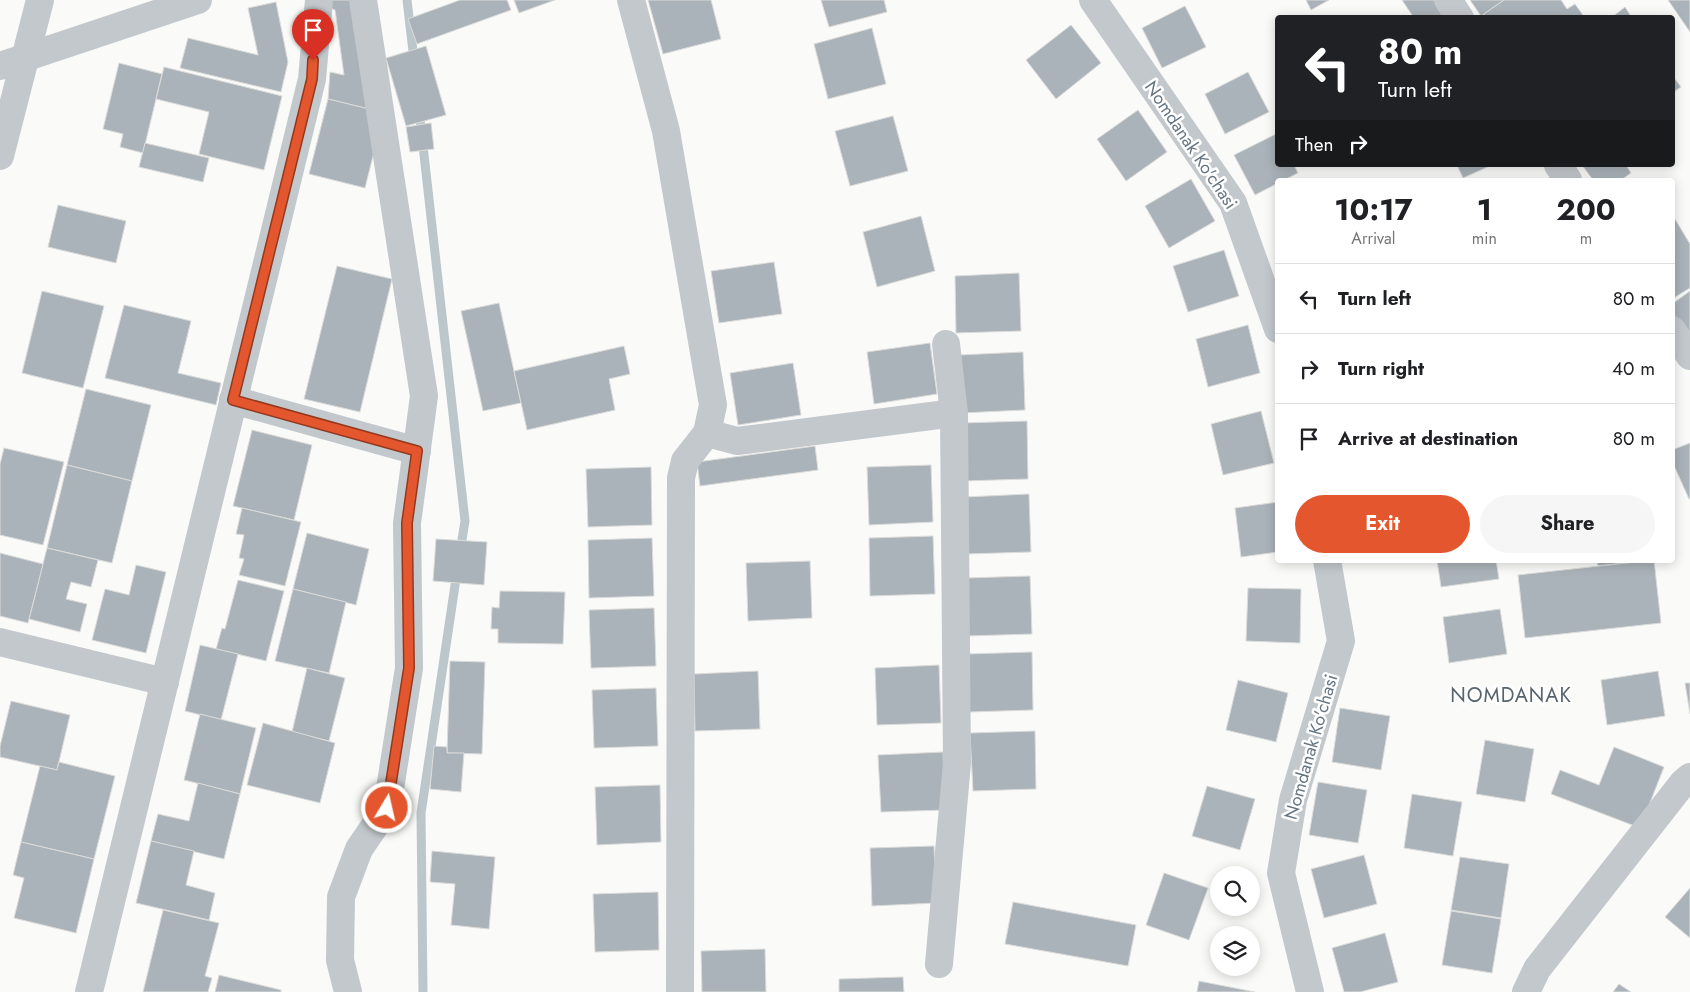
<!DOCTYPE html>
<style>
:root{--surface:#fff;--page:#f6f6f6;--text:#202124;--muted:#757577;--line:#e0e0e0;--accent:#e4572e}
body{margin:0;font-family:Jost,sans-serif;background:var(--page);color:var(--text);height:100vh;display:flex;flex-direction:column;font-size:19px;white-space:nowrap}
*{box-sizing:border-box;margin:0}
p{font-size:16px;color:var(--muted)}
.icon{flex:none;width:28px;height:28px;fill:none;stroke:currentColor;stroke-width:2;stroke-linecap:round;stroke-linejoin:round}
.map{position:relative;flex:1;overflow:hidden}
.details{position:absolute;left:1275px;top:178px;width:400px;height:385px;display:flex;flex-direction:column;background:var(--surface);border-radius:5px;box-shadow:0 2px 12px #0003}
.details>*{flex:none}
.guide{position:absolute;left:1275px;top:15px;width:400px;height:152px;border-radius:5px;box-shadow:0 2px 12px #0003;background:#202124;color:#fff;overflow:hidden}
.tools{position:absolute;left:1210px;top:866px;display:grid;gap:10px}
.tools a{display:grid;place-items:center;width:50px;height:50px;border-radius:50%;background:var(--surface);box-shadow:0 2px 12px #0003;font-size:25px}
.pin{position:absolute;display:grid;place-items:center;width:42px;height:42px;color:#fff;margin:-51px -21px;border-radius:50% 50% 50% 0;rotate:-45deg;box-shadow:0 0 5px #0007}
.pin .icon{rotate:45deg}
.me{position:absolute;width:55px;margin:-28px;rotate:9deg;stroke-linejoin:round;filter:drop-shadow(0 0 4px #0008)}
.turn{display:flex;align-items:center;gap:18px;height:105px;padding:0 20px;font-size:22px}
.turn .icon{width:65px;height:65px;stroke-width:2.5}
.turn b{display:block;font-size:35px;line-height:42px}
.then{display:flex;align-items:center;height:48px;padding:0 20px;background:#0003;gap:10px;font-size:19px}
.eta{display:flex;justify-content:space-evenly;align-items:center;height:85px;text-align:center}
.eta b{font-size:30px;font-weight:700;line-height:35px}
.primary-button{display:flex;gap:10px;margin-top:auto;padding:10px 20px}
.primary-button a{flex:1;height:58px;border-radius:30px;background:var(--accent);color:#fff;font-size:20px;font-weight:700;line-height:58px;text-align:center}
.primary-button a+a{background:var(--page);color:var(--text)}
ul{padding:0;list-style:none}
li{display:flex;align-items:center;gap:15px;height:70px;padding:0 20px;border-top:1px solid var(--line)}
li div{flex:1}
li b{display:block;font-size:19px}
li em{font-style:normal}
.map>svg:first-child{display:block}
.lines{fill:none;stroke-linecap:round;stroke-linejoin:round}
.stream{stroke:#bbc7cb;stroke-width:9}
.building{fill:#aab3b9;stroke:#dcdcda}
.minor{stroke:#c3c8cc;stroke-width:28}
.route-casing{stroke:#94391e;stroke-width:12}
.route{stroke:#e4572e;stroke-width:9}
.labels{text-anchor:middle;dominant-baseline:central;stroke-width:5;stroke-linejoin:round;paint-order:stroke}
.street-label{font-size:18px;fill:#657683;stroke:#fff}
.quarter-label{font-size:20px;letter-spacing:1px;fill:#57646e;stroke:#fff}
</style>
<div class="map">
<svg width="1690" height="992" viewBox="0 0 1690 992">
<rect width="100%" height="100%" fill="#fafaf8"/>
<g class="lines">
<g class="stream">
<polyline points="407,0 414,60"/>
<polyline points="419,110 465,521 460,552"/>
<polyline points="423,992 421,813 457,572"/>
</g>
</g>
<g class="building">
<polygon points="331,0 351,0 369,109 328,99 330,72 344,75 335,10 328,7"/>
<polygon points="460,0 507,0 511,10 417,44 408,19"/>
<polygon points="514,0 555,0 519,13"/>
<polygon points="648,0 711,0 721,39 663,54"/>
<polygon points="821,0 884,0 887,12 829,27"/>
<polygon points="1306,0 1329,0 1311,10"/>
<polygon points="1402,0 1434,0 1446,18 1414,18"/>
<polygon points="1470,0 1504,0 1481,16"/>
<polygon points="1504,0 1561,0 1567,9 1575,4 1585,18 1486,18 1484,14"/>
<polygon points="1668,0 1690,0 1690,32"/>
<polygon points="276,2 288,62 281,92 180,68 188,38 258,55 248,8"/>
<polygon points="1185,6 1206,47 1162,68 1142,28"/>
<polygon points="1625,7 1632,18 1611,18"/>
<polygon points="1071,25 1101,63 1056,99 1026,60"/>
<polygon points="872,28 886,84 828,99 814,44"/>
<polygon points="426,46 446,115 406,126 386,58"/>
<polygon points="119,63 162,74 143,153 120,147 123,134 103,129"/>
<polygon points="164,67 282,96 264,170 199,154 209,112 156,99"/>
<polygon points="1248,72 1269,112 1225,134 1205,94"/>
<polygon points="1672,75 1681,87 1672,93"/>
<polygon points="328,99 369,109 376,144 365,188 309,174"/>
<polygon points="1138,110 1167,152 1126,181 1097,139"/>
<polygon points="893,116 908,171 850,186 835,131"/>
<polygon points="431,123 434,149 410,152 406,127"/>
<polygon points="1278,133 1278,165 1294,165 1298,173 1284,180 1278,180 1278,183 1255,195 1234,155"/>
<polygon points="145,143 209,158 203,182 139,167"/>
<polygon points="1457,165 1492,165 1463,178"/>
<polygon points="1582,165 1626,165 1631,173 1621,180 1593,180"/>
<polygon points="1191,179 1215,221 1169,248 1145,206"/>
<polygon points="58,205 126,221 116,263 48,247"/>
<polygon points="1672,214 1690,244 1690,288 1672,299"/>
<polygon points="921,216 935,271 877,287 863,232"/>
<polygon points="1224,250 1239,296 1188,312 1173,266"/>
<polygon points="774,262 782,314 719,323 711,271"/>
<polygon points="337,266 392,279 360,412 304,399"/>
<polygon points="1019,273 1021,331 956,333 955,276"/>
<polygon points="42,291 104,306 83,388 22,373"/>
<polygon points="1690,291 1690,332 1688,334 1672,312 1672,304"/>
<polygon points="499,303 521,403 483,411 461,311"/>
<polygon points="124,305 191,321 178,373 221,383 216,405 105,378"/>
<polygon points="1248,325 1260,373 1208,387 1196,339"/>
<polygon points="930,343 937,394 874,404 867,352"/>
<polygon points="624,346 630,374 609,379 615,410 527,430 514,371"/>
<polygon points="1023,352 1025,410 961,413 959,355"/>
<polygon points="793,363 801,415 738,425 730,373"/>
<polygon points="86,389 151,405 132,481 67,465"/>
<polygon points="1261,411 1274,463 1223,475 1211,424"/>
<polygon points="1027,421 1028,479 964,481 962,423"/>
<polygon points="252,430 312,445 294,520 233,506"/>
<polygon points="1690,443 1690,499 1689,499 1672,461 1672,450"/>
<polygon points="815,446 818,470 700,486 697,462"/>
<polygon points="4,448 64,462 43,545 0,535 0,464"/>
<polygon points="67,465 132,481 112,563 47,548"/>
<polygon points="931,465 933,522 869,525 867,467"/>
<polygon points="651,467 652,525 588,527 586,469"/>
<polygon points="1029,494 1031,552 966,554 965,497"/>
<polygon points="1278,502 1278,552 1241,557 1235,508"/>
<polygon points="242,508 301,522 285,586 239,575 244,559 239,558 244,535 236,534"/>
<polygon points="307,533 369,549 356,605 293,589"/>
<polygon points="933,536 935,594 870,596 869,538"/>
<polygon points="652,538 654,596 589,598 588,540"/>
<polygon points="436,539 487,542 484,585 433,581"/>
<polygon points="47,548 98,560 91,587 71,582 66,599 87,604 80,632 29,619"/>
<polygon points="0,553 43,564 28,623 0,616"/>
<polygon points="1437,560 1496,560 1499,579 1441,587"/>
<polygon points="1597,560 1634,560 1634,562 1598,566"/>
<polygon points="1654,560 1661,623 1525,638 1518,575"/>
<polygon points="810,561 812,618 748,621 746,563"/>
<polygon points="136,565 166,572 146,653 92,640 105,589 129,595"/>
<polygon points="1030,576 1032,634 967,636 965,578"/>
<polygon points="238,580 284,591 266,661 216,649 222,628 225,629"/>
<polygon points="1248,588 1301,589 1300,643 1246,641"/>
<polygon points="293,589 346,602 329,673 275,661"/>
<polygon points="500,591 565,592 563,644 498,643 498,629 491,629 492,607 499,608"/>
<polygon points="654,608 656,666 591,668 589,610"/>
<polygon points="1500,609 1507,654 1449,663 1443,617"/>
<polygon points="200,645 238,654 221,720 185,711"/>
<polygon points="1032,652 1033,710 969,712 967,654"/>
<polygon points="450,661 485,662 482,754 447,753"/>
<polygon points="939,665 941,723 877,725 875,668"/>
<polygon points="307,668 345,678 329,741 292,732"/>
<polygon points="758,671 760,729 695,731 694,674"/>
<polygon points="1658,671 1665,716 1607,725 1601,680"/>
<polygon points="1238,680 1288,693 1276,742 1226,730"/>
<polygon points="1685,683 1690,683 1690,714"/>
<polygon points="656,688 658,746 594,748 592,690"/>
<polygon points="11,701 70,715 57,770 0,757 0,746"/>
<polygon points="1340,708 1390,716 1381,770 1332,762"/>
<polygon points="200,714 256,728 240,794 184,780"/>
<polygon points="263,723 335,743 320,803 247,785"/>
<polygon points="1035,731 1036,789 973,791 970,733"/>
<polygon points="1485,740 1534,749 1525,802 1476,794"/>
<polygon points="434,746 447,747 447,753 464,753 461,792 430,789"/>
<polygon points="1614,747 1664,767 1640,828 1551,794 1560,770 1599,785"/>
<polygon points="943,752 945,810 881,812 878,755"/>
<polygon points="59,762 115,776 94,859 21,842 40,766 57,770"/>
<polygon points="1318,782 1367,790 1358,843 1309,835"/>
<polygon points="198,783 240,794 224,859 151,841 158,814 189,821"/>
<polygon points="660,785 661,842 597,845 595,787"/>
<polygon points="1207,786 1255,799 1240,850 1192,836"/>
<polygon points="1412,794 1462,802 1453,856 1404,848"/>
<polygon points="151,841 194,851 186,885 215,893 209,920 136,903"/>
<polygon points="21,842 94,859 76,933 14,918 24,878 13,875"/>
<polygon points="934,846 936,903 872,906 870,848"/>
<polygon points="432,851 495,857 489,929 451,925 455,884 430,882"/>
<polygon points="1364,855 1377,904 1324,918 1311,869"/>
<polygon points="1460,857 1509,864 1501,918 1451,910"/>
<polygon points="1164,873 1208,888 1189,940 1146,925"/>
<polygon points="1690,888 1690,938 1665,917"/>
<polygon points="658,892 659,950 595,952 593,894"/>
<polygon points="1013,902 1136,925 1128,966 1005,944"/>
<polygon points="163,910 219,923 205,976 212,978 208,992 143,992"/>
<polygon points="1451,911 1501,919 1492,973 1442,965"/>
<polygon points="1385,933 1398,982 1360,992 1344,992 1332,948"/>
<polygon points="765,949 766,992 702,992 701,951"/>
<polygon points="219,975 281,990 281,992 215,992"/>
<polygon points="903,977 904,992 839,992 839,979"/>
<polygon points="1199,981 1255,992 1197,992"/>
<polygon points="1619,984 1631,992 1613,992"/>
</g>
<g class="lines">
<g class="minor">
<polyline points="631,0 666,131 713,405 707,433 685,461 681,478 680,992"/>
<polyline points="1093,0 1233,203 1278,329"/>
<polyline points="1448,0 1460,18"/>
<polyline points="0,66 198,0"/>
<polyline points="0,156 40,0"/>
<polyline points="1558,165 1568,180"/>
<polyline points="1672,330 1690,356"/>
<polyline points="233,400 417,451"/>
<polyline points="707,433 737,441 954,413"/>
<polyline points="0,642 165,682"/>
<polyline points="939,964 957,763 954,413 946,344"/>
<polyline points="89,992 312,79 319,0"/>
<polyline points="348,992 340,960 341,897 359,849 387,808 409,668 407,523 424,396 363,0"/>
<polyline points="1310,992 1281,873 1293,800 1341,641 1327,560"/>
<polyline points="1526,992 1537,969 1683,783 1690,777"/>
</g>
</g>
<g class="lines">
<defs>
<polyline id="route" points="313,60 312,79 233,400 417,451 407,523 409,668 387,808"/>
</defs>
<use href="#route" class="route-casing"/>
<use href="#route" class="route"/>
</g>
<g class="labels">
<g class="street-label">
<text transform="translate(1191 145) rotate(56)">Nomdanak Ko'chasi</text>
<text transform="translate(1311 747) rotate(-74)">Nomdanak Ko'chasi</text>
</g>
<g class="quarter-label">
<text x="1511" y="695">NOMDANAK</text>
</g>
</g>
</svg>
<div class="tools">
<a><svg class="icon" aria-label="search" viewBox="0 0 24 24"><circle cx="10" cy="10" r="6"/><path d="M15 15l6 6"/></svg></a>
<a><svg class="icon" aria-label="layers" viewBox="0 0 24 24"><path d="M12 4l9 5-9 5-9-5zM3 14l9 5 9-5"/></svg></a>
</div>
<div class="pin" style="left:313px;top:60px;background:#d93025"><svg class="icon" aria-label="arrive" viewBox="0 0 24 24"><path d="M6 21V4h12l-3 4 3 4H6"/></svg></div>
<svg class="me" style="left:387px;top:808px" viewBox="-20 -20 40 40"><circle r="17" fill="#e4572e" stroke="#fff" stroke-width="3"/><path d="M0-11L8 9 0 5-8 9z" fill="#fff"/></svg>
<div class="guide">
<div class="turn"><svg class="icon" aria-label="left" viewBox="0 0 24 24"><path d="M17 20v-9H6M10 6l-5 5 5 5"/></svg><div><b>80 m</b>Turn left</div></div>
<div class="then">Then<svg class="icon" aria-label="right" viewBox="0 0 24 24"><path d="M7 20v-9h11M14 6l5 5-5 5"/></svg></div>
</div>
<section class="details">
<div class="eta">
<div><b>10:17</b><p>Arrival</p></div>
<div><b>1</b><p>min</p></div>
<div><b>200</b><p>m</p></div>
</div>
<ul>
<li><svg class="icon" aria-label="left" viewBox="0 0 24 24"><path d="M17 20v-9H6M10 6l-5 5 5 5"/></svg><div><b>Turn left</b></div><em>80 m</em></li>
<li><svg class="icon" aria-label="right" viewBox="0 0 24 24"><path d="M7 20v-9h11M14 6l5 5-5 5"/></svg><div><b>Turn right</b></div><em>40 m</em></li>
<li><svg class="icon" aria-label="arrive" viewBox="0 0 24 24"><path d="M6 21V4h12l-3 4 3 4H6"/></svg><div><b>Arrive at destination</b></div><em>80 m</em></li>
</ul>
<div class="primary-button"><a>Exit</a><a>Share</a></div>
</section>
</div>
